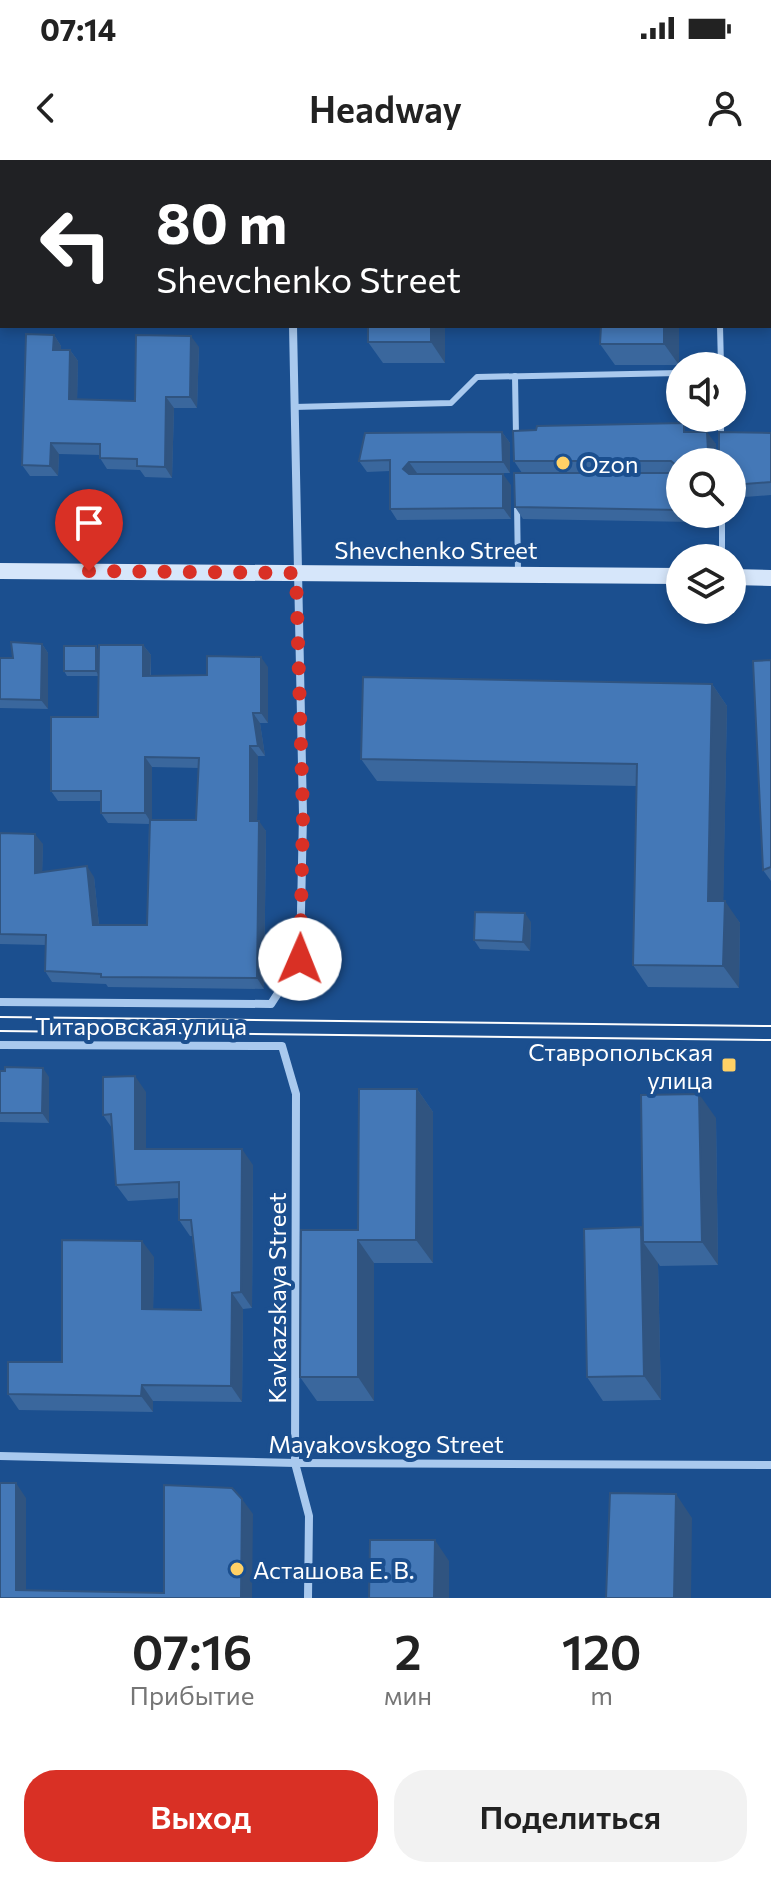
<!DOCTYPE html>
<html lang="ru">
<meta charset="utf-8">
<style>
:root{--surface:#fff;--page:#f2f2f2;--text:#222;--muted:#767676;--accent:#d93025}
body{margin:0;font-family:Commissioner,sans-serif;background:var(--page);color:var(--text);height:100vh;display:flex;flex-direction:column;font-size:30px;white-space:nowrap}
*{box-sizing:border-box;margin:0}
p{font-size:26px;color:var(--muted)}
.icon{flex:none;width:44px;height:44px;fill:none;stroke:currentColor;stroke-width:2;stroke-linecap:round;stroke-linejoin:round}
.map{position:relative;height:1438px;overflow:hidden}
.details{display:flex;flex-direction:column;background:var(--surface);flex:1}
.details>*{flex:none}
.hud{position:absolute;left:0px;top:0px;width:772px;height:168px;box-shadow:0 4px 12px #0003;background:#202124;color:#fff;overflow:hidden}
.tools{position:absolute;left:666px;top:192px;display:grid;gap:16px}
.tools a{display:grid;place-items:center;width:80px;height:80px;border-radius:50%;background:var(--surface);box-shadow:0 4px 12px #0003;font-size:40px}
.pin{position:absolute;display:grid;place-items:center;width:68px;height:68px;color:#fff;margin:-82px -34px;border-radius:50% 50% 50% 0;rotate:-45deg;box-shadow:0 0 8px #0007}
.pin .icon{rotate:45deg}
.me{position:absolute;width:88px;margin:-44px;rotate:1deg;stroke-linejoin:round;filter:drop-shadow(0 0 6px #0008)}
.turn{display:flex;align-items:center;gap:28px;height:168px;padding:0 24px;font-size:36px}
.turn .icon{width:104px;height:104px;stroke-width:2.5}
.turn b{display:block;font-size:56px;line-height:68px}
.eta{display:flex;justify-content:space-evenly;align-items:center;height:136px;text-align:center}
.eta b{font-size:48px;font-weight:600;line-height:56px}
.action{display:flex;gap:16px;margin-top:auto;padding:16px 24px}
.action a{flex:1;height:92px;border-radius:32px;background:var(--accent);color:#fff;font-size:32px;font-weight:600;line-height:92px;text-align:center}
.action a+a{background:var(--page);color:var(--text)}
.status{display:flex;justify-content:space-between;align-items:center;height:56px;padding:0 40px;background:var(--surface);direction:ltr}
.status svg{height:22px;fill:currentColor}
header{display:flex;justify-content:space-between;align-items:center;height:104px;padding:0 24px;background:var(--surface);font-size:36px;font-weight:600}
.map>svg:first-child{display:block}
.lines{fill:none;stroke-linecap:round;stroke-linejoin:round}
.lane{stroke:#a9c9ee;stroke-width:6}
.street{stroke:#a9c9ee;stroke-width:8}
.secondary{stroke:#d6e6fa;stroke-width:16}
.tram{stroke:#fff;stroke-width:2}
.wall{fill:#3a679d;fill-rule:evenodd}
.shaded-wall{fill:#305480}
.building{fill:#4478b7;stroke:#305480;stroke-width:2}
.route{stroke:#d93025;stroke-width:14;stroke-dasharray:0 25.2}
.poi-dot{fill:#ffd166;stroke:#1b4f8f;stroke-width:3}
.labels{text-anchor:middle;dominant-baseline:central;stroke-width:8;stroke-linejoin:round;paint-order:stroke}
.poi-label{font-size:24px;fill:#fff;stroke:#1b4f8f;text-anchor:start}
.street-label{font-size:24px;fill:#fff;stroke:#1b4f8f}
</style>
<div class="status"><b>07:14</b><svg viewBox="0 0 49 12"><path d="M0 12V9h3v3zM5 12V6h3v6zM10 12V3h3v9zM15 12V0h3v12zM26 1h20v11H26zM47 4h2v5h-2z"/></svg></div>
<header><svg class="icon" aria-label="back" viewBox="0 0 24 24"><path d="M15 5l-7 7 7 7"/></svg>Headway<svg class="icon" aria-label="person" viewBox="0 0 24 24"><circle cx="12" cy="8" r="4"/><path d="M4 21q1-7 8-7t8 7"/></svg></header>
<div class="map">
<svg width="771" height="1438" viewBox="0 0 771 1438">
<rect width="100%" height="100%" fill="#1b4f8f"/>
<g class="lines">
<g class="lane">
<polyline points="763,2 763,0"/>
<polyline points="770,46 771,46"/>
<polyline points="720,166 721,206"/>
<polyline points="515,216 516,276"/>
<polyline points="294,247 451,243 477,217 680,213"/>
<polyline points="721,258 721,278"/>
<polyline points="517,343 518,412"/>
<polyline points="722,354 722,398"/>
</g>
<g class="street">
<polyline points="290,0 290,2"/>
<polyline points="0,842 271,844 300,799 303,655 293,166"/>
<polyline points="0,885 282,886 296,934 295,1303 309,1356 308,1438"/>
<polyline points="0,1296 295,1303 771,1305"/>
</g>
<g class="secondary">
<polyline points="0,411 680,416"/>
<polyline points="732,417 771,418"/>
</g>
<g class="tram">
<polyline points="0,857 771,866"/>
<polyline points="0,871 771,880"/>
</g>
</g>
<g class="wall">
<polygon points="368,166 679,166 679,205 615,205 600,184 601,168 445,168 445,203 383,203 368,182"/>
<polygon points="54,175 61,186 61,190 70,190 78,201 77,239 135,241 199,187 197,248 174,248 172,318 145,317 140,310 107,309 100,298 100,295 59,294 58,316 30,316 22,305"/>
<polygon points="502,272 510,283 510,313 416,314 511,325 511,359 397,360 390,349 390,311 367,312 359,301"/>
<polygon points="690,272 716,284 716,294 771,273 771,335 732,338 732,302 680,302 680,354 693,354 693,362 523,359 515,347 522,313 514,301"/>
<polygon points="42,484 48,493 48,549 0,548 0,498 13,498"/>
<path d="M143,485L151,495V516L207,515L268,507V563H260L265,596H258L257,661L266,671L264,829L108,827L106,824L52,822L45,811L46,785L0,784V673L43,684L42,712L94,717L99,765H147L149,664L108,663L101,653V641H58L51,631L98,557L99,516H67L64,511L99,491ZM152,607L199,608L196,660H152Z"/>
<polygon points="771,500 771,721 763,710"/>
<polygon points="712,524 727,546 723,741 740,763 739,828 648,827 633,805 637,626 377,621 361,599"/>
<polygon points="531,762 530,791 480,789 474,780"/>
<polygon points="0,911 49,917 49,963 0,962"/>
<polygon points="417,929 433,952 433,1103 374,1103 374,1241 317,1241 300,1217 358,1070"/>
<polygon points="146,932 146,989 253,1005 252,1148 243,1149 242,1242 153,1241 153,1252 19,1250 8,1234 62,1202 154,1097 153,1149 201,1150 192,1076 190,1076 179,1060 179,1038 128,1041 116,1025 112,968 103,955"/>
<polygon points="716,958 718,1105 660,1106 658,1103 661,1240 603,1241 587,1217 643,1070"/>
</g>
<g class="shaded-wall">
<rect x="432" y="0" width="14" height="2"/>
<polygon points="697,0 720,0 720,2 695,2"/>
<polygon points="431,166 444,166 445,168 445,203 431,182"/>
<polygon points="664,166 679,166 679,205 664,184"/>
<polygon points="54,175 61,186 61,201 53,190"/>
<polygon points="191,176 199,187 197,248 190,237"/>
<polygon points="70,190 78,201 77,250 69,239"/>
<polygon points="166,237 174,248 172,318 165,307"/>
<polygon points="502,272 510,283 510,313 503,302"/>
<polygon points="707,272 716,284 716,302 708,291"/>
<polygon points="51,283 59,294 58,316 50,306"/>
<polygon points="409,302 417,313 411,320 403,309"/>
<polygon points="503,314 511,325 511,359 503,348"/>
<polygon points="688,354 693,354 693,362"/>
<polygon points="42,484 48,493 48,549 41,540"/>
<polygon points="143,485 151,495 150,526 143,516"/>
<polygon points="96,486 99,491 99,516 96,511"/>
<polygon points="261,497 268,507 268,563 261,553"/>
<polygon points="712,524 727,546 723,763 708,741"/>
<polygon points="253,553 260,563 265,596 258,586"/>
<polygon points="250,586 258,596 257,671 250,661"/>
<polygon points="145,597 152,607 152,664 145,653"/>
<polygon points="259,661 266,671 264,829 257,818"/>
<polygon points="35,674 43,684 42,723 35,713"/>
<polygon points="87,706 94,717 100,775 93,765"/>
<polygon points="725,741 740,763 739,828 723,806"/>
<polygon points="525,753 531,762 530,791 523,782"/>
<polygon points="43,908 49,917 49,963 42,953"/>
<polygon points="135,916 146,932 146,1005 135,989"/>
<polygon points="417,929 433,952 433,1103 416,1080"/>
<polygon points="699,934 716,958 718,1105 702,1082"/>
<polygon points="242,989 253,1005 252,1148 241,1132"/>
<polygon points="641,1067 651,1082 643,1082 658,1103 661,1240 644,1216"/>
<polygon points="358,1080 374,1103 374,1241 358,1217"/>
<polygon points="142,1081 154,1097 153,1165 142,1149"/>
<polygon points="232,1133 243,1149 242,1242 231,1226"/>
<polygon points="142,1225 153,1241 153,1252 141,1236"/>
<polygon points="16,1323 26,1338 26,1438 16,1430"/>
<polygon points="676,1334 692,1358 691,1438 674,1438"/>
<polygon points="242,1339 253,1354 252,1438 241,1438"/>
<polygon points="435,1380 449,1401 449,1438 434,1438"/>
</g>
<g class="building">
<polygon points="120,0 217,0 216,2 119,2"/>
<rect x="368" y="0" width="64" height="2"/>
<polygon points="600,0 697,0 695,2 600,2"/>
<polygon points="1,2 9,2 2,2 2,114 0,114"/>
<rect x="368" y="166" width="63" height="16"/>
<polygon points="601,166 664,166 664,184 600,184"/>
<polygon points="26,174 54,175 53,190 70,190 69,239 135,241 136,175 191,176 190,237 166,237 165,307 137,306 137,299 100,298 100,284 51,283 50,306 22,305"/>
<polygon points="684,263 684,272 707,272 708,291 713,296 719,292 719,272 771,273 771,322 732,325 732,302 680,302 680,350 515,347 514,313 671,313 677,306 671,301 514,301 513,271 536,270 537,266"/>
<polygon points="502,272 503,302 409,302 403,309 409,314 503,314 503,348 390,349 390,300 359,301 365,273"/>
<polygon points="11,482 42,484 41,540 0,539 0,498 13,498"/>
<polygon points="99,485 143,485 143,516 207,515 207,496 261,497 261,553 253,553 258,586 250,586 250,661 259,661 257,818 101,817 101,814 45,811 46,775 0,774 0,673 35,674 35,713 87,706 93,765 147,765 150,660 196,660 199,598 145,597 145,653 101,653 101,631 51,631 51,557 98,557"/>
<rect x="64" y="486" width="32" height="25"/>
<polygon points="771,500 771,707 763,710 753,501"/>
<polygon points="363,517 712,524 708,741 725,741 723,806 633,805 637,604 361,599"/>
<polygon points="475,752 525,753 523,782 474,780"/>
<polygon points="5,907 43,908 42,953 0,953 0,911 5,911"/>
<polygon points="135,916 135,989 242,989 241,1132 232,1133 231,1226 142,1225 141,1236 8,1234 8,1202 62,1202 62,1080 142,1081 142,1149 201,1150 191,1060 179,1060 179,1022 116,1025 111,954 103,955 103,917"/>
<polygon points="359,929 417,929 416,1080 358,1080 358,1217 300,1217 301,1070 358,1070"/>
<polygon points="699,934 702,1082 643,1082 641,935"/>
<polygon points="641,1067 644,1216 587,1217 584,1069"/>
<polygon points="0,1323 16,1323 16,1430 164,1433 164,1325 232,1328 242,1339 241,1438 0,1438"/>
<polygon points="610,1333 676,1334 674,1438 606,1438"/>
<polygon points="370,1380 435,1380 434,1438 369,1438"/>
</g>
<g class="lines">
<polyline class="route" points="89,411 296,413 303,655 300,799"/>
</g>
<g class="poi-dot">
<circle cx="563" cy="303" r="8"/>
<rect x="721" y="897" width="16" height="16" rx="4"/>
<circle cx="237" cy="1409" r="8"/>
</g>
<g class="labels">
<g class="poi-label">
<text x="579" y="303">Ozon</text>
<text x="713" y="891" text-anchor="end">Ставропольская<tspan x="713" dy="28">улица</tspan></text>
<text x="253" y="1409">Асташова Е. В.</text>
</g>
<g class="street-label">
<text x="436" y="389">Shevchenko Street</text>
<text x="141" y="865">Титаровская улица</text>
<text transform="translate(276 1138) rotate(-90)">Kavkazskaya Street</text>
<text x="386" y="1283">Mayakovskogo Street</text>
</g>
</g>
</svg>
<div class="tools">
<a><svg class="icon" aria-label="sound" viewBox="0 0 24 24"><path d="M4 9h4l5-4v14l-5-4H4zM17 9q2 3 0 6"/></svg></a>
<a><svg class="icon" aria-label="search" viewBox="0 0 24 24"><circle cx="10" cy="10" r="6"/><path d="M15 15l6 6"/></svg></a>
<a><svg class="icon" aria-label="layers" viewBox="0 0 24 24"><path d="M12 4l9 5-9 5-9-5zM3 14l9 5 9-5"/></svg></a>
</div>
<div class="pin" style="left:89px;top:411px;background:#d93025"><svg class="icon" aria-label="arrive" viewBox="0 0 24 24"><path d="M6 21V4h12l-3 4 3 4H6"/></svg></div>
<svg class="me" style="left:300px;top:799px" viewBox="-20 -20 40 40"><circle r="19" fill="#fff"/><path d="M0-13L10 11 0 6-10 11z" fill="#d93025"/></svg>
<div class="hud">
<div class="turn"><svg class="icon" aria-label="left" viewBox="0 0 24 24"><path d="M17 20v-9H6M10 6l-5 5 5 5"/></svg><div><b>80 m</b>Shevchenko Street</div></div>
</div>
</div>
<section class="details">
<div class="eta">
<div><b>07:16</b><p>Прибытие</p></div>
<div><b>2</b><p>мин</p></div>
<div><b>120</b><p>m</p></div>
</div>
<div class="action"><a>Выход</a><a>Поделиться</a></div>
</section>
